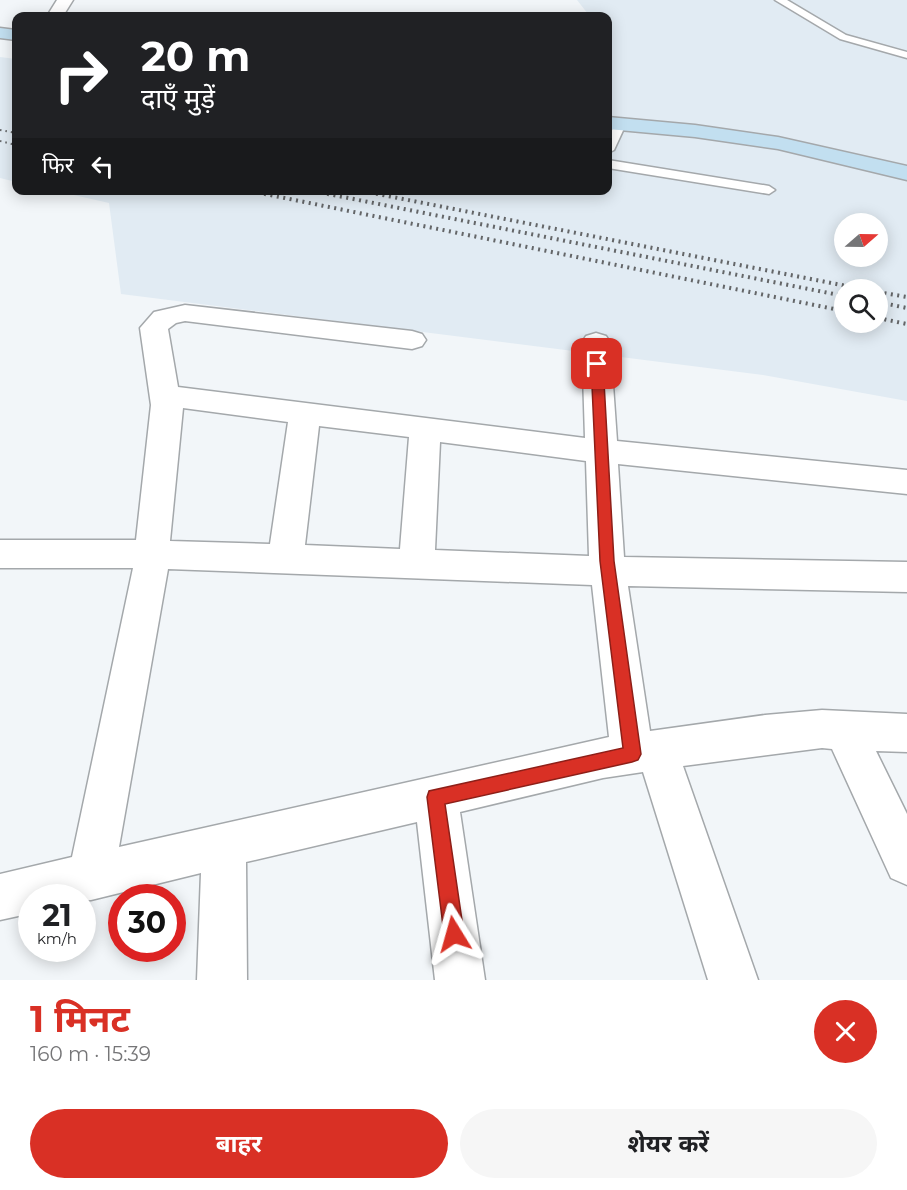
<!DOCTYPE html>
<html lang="hi">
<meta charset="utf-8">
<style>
:root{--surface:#fff;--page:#f6f6f6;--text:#202124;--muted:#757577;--accent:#d93025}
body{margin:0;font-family:Montserrat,"Noto Sans Devanagari",sans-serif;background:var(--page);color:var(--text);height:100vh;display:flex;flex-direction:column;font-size:22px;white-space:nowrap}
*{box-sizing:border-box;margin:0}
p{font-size:20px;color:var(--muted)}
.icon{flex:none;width:33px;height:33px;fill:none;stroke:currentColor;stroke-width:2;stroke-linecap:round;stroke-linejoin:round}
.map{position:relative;height:980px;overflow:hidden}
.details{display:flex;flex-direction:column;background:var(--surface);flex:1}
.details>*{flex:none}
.top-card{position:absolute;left:12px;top:12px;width:600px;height:183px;border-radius:12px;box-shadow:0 3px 15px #0003;background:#202124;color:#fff;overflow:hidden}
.needle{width:39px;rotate:70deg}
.controls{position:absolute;left:834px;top:213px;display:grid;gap:12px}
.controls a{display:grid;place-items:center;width:54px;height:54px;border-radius:50%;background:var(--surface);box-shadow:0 3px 15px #0003;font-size:30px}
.speed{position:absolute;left:18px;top:884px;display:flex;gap:12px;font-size:30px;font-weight:700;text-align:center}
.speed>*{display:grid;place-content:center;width:78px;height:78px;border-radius:50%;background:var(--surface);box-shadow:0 3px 15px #0003;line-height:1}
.speed small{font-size:15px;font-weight:400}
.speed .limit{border:9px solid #d22;background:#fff;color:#111}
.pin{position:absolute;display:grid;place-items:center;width:51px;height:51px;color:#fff;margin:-26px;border-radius:12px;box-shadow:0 3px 9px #0006}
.me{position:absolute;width:66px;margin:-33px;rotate:352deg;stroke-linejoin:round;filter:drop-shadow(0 0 4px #0008)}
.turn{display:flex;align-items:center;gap:21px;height:126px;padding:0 30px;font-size:27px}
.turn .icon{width:78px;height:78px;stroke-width:2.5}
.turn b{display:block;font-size:42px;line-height:51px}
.then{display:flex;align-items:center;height:57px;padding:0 30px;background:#0003;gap:12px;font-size:22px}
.round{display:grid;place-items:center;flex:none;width:63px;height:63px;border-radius:32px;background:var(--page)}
.head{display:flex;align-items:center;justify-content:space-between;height:102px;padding:0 30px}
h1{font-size:36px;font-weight:700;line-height:45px;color:var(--accent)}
.action{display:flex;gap:12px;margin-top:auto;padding:12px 30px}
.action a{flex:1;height:69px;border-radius:36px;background:var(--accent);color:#fff;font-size:24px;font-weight:700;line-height:69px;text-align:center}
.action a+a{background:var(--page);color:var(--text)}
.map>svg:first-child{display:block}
.built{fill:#e1ebf3;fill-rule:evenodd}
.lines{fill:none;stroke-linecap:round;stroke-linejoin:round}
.lane-casing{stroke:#a4a8ab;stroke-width:3}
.street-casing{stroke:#a4a8ab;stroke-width:3}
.secondary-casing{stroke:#a4a8ab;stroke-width:3}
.lane{fill:#fff;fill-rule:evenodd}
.street{fill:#fff;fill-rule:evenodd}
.secondary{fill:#c2dff0;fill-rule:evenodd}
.rail-far1{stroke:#646668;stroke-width:2;stroke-dasharray:1.5 4;stroke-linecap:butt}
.rail{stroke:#646668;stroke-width:4;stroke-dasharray:2 4.5;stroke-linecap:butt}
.route{fill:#d93025;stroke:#8d1f18;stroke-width:1.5}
</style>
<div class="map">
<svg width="907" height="980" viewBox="0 0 907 980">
<rect width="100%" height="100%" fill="#f2f6f9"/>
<g class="built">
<path d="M577,0H907V401L763,375L121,294L109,203L56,191L608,190V16H569L588,14ZM844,224H878V256H844ZM844,290H878V322H844Z"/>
<polygon points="0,57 16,59 16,182 0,178"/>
</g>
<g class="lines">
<defs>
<g id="lane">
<polygon points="775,0 787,0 846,35 907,52 907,58 840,39"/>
<polygon points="616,122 626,124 614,150 608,153 608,138"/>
<polygon points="608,160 769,186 775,190 769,194 608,168"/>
</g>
<g id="street">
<polygon points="57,0 73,0 63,16 47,16"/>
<path d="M185,305L412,331L422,334L426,340L422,346L412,349L185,321L176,323L168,329L178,387L585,438L582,342L586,336L596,333L606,336L610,342L617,441L907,470V494L618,464L624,557L907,562V592L628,586L650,731L765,715L822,710L907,714V752L876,751L907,814V885L891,878L832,749L822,748L683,766L758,980H708L643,772L603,778L460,812L485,980H435L417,822L246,862L247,980H197L201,873L91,900L82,901V897H32V913L0,920V874L72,857L133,568H0V540H136L151,405L140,328L154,312ZM183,408L288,422L270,544L170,541ZM319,426L409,437L400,549L305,545ZM440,442L586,461L589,556L435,550ZM168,569L592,585L609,737L119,847Z"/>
</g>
<g id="secondary">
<polygon points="0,28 16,30 16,40 0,38"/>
<polygon points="608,117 695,125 778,137 907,166 907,180 778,149 695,137 608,129"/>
</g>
</defs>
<use href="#lane" class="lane-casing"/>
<use href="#street" class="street-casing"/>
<use href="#secondary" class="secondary-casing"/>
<use href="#lane" class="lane"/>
<use href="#street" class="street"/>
<use href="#secondary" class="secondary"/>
<g class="rail-far1">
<polyline points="0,130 16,133"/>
<polyline points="0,141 16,145"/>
</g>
<g class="rail">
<polyline points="245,190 844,311"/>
<polyline points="308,190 844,296"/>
<polyline points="357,190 867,290"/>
<polyline points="878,292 907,297"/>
<polyline points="878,302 907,308"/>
<polyline points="878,318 907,324"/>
</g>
</g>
<polygon class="route" points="597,360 603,364 614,561 641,754 638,760 632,762 445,804 464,934 461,941 454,944 447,941 444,934 427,797 429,791 623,748 600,561 591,364"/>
</svg>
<div class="controls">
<a><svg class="needle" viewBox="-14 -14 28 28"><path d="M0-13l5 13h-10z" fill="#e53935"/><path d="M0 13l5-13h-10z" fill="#757577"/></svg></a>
<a><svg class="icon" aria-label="search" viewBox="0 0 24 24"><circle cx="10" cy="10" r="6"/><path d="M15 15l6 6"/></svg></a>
</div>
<div class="speed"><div>21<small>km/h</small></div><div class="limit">30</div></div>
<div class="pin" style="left:597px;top:364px;background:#d93025"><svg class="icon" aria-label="arrive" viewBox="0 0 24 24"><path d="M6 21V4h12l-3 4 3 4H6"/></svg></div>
<svg class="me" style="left:454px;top:934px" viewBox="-20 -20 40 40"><path d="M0-17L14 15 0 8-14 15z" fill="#d93025" stroke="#fff" stroke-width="4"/></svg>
<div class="top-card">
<div class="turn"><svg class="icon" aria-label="right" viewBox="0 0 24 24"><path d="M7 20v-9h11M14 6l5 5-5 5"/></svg><div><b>20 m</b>दाएँ मुड़ें</div></div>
<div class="then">फिर<svg class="icon" aria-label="left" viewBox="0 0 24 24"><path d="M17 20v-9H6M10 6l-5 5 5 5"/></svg></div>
</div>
</div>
<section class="details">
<div class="head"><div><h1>1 मिनट</h1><p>160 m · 15:39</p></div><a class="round" style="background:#d93025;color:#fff"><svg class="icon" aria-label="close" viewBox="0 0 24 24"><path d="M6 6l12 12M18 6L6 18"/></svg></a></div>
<div class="action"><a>बाहर</a><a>शेयर करें</a></div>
</section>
